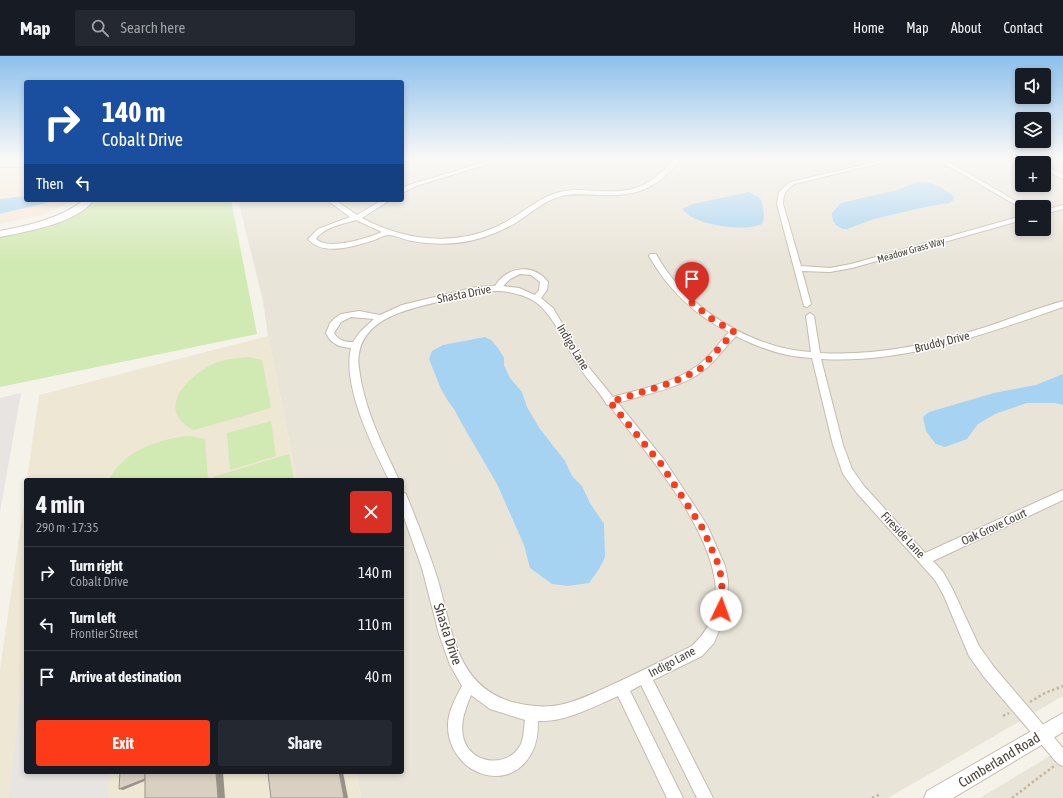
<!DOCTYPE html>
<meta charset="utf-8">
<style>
:root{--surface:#171b24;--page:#242831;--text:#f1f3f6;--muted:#9ea1a6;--line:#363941;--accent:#fd3b19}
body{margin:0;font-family:"Asap Condensed",sans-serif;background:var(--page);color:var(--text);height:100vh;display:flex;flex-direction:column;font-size:15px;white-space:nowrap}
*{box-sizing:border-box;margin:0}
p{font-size:13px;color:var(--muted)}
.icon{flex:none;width:22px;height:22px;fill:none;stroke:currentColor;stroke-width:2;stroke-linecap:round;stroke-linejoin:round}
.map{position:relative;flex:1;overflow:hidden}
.sheet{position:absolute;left:24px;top:422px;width:380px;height:296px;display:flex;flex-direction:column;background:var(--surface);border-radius:4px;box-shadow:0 2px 6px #0003}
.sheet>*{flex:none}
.banner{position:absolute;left:24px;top:24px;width:380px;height:122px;border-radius:4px;box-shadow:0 2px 6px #0003;background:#1a4fa0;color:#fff;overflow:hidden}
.tools{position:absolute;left:1015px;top:12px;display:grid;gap:8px}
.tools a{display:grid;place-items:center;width:36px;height:36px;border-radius:4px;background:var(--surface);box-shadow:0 2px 6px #0003;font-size:20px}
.pin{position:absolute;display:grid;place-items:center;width:34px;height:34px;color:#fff;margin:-41px -17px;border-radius:50% 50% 50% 0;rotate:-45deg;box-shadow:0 0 4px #0007}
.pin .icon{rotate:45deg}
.me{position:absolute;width:44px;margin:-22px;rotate:3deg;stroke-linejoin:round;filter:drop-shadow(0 0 3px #0008)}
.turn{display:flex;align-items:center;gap:14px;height:84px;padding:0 12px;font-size:18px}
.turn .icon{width:52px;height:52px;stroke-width:2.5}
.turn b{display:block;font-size:28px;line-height:34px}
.then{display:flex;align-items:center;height:38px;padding:0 12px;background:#0003;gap:8px;font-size:15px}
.round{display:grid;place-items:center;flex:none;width:42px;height:42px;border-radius:4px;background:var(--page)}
.summary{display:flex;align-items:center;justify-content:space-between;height:68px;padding:0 12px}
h1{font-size:24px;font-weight:700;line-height:30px}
.primary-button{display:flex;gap:8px;margin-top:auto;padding:8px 12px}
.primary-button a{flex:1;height:46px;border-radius:4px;background:var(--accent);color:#fff;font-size:16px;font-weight:700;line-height:46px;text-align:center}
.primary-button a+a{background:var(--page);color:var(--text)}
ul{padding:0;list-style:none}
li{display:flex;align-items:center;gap:12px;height:52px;padding:0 12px;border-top:1px solid var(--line)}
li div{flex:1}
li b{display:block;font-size:15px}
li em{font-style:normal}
header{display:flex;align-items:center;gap:24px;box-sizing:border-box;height:56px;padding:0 20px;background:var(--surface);border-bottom:1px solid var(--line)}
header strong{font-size:19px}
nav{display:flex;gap:22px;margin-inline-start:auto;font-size:14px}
.search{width:280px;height:36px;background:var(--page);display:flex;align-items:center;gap:10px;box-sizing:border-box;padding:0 14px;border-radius:4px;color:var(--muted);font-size:15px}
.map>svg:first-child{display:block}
.residential{fill:#e9e4d8;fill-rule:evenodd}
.commercial{fill:#f7e8d5}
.education{fill:#eee7d4}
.green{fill:#d1e9b2}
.parking{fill:#e7e4e1}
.water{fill:#a6d3f2}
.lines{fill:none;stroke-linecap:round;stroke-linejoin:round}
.minor-casing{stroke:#c4bcaf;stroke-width:2}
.tertiary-casing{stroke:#c4bcaf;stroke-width:2}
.path{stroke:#c3b59d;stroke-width:2.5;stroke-dasharray:2.5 2.5;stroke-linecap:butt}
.minor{fill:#fff;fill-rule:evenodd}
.tertiary{fill:#fff;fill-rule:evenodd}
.shaded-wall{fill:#999288}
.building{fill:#dad0c2;stroke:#999288}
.route{stroke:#fd3b19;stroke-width:7;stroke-dasharray:0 12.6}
.labels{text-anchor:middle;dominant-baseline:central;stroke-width:3;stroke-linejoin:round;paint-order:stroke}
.far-street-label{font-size:10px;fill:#494238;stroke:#fff}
.street-label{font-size:12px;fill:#494238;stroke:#fff}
.near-street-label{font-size:14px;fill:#494238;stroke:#fff}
</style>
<header>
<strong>Map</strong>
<div class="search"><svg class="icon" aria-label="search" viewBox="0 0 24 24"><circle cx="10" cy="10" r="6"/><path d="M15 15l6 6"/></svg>Search here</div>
<nav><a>Home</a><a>Map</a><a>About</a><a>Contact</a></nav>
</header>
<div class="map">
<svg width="1063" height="742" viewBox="0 0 1063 742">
<rect width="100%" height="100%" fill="#f5f2ea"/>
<g class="residential">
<path d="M402,102H1063V640L888,742H361L356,716H402V424H297L268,280L263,245L238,144H402ZM1022,107H1044V129H1022ZM1022,151H1044V173H1022Z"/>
<polygon points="1063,692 1063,742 980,742"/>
</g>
<polygon class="commercial" points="0,102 26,102 26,144 74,144 46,158 0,168"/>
<g class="education">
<polygon points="268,280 297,424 27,424 39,339"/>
<polygon points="26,433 26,716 356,716 361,742 0,742 0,614"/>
</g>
<g class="green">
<path d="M95,144H231L257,278L0,331V181C35,174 67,168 95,144Z"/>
<path d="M249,301L262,304L271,352L194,374C190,372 186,370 183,367C159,344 198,313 218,306C228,303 238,302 249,301Z"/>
<polygon points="271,365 276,400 230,414 227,377"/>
<path d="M190,380L205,383L208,424H109C122,395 161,382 190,380Z"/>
<polygon points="289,398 294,424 213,424 213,421"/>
</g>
<g class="parking">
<polygon points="21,337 0,456 0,342"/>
<polygon points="26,595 26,716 109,716 108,742 9,742"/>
</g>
<g class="water">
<path d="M917,126C931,125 943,131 954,141V144L949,147L925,151L874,163L847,173H843L836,169L833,165L832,157L841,147L897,134Z"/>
<path d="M749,136L760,142C763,149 766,161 762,168C744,176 695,170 682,153L693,148Z"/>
<polygon points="26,140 26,144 53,144 50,146 0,158 0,143"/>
<polygon points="485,281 491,284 498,292 504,302 504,309 510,322 522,336 527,351 540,373 565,405 572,420 582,430 590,447 604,468 605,501 599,513 589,527 568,530 552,528 530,512 524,489 497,428 462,368 454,353 448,345 441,333 429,303 432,295 443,289"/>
<polygon points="1063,318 1063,349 1055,347 1027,347 995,358 978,368 967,383 945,391 936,388 931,382 926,375 923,361 929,356 994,337 1036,329"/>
</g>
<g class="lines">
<defs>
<g id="minor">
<polygon points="498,102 507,102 416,130 402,137 402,132 412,128"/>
<path d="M676,102H682C659,131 638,141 601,139C588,139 574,137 562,140C545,144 531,157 517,166C506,173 493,178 481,182C459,189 434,189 412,185C405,184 396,179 388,179C384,179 378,183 374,184C356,190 322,201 308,183L318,173L350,161L327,144H335L357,159L382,144H390L362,162C406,186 459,191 504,167C523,157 539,141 560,136C572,133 584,134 596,135C638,137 647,131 676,102ZM356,164L382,176C368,182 328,195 316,183C324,171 343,168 356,164Z"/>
<path d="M892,102H902L794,128C786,134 783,138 783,148L801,210L830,212L851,208L1022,160V164L852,212L830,216L802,215L811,248L807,251L804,250L777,148L779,136L790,126Z"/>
<polygon points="930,102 938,102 954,109 1026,151 1021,152 950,111"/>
<polygon points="1023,102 1030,102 1039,107 1031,107"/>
<rect x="0" y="107" width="26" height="4"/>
<polygon points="1044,109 1063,118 1063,123 1044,114"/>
<polygon points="1063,149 1063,153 1044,158 1044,154"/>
<path d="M650,198H656C662,209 669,219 677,228C710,265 761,293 811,296L806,260L810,257L814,260L820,297C873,300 925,290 976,274C1005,265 1034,253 1063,245V251C985,278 905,308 821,303L843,389L852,413L864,430L925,497L1063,434V444L933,505L943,516L952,532L979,590L994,611L1063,692V710L1058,708L984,621L969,600L944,540L935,524L856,436L843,418L833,389L812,302C785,301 759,292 736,280C725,291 716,305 704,314C684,331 643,339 618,347L665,405L707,469L725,510L728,525L727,554L714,587L702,600L653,624L713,742H697L641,629L630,635L683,742H667L618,640C593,651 566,666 538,665C538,676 537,688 531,698C507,741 446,716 448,667C449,654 456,641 462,630L450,609L439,578L422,512L402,456V436L406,438L407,441C418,467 428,494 437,521C452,570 454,629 512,646C528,650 543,652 559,649C575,646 590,639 605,632C634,619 663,604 692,590C702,580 711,569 714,555C730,490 646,397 609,349H607C600,336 588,325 580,312C566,292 555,259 534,245C524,239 512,236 500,235C482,234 463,240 446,244C415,252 365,259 359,298C357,307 360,316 361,325C368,361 384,392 399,424H389C372,390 342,330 351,292C339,291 331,288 326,277L330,267L335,262L341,258L359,255L380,259L402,249L476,231L495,230C507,210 534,207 548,226L547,234L541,242L553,252L586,308L613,341C641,333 673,327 697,310C709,302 719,287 729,276C694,259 668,233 649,200ZM520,218L531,219L540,226L539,234L535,239L519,232L503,230L510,223ZM351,261L374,263L360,276L353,286C345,286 339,285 334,277L341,266ZM471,639L490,653L525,664C524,671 524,681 521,688C508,714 468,708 463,680C460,665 466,652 471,639Z"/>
</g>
<g id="tertiary">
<path d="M84,144H94C75,168 29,175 0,181V175C30,169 59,163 84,144Z"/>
<polygon points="1063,657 1063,676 953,742 924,742 927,735"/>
</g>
</defs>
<use href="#minor" class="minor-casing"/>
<use href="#tertiary" class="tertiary-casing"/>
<g class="path">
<polyline points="1030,646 1045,637 1063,630"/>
<polyline points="1003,660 1009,657"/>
<polyline points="872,742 881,738"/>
<polyline points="1012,742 1054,710"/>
</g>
<use href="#minor" class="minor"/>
<use href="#tertiary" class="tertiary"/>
</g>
<g class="shaded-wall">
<polygon points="151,716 154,721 123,734 119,733"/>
<polygon points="216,716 223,716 225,742 218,742"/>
<polygon points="339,716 343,716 348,742 344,742"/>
</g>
<g class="building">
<polygon points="120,716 145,716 145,723 119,733"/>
<polygon points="145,716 216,716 218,742 145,742"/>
<polygon points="273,716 339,716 344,742 271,742 268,718"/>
</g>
<linearGradient id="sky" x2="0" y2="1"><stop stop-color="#8dc0ec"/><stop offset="0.5" stop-color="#faf9f6"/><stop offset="1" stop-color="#faf9f6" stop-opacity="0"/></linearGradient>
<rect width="1063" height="206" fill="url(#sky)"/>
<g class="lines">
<path class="route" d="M692,247L712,263L734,276L701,312C676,328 640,336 610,346L661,408L703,473L719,510L722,526L721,554"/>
</g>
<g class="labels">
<g class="far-street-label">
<text transform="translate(911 194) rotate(-16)">Meadow Grass Way</text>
</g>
<g class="street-label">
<text transform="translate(464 238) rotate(-11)">Shasta Drive</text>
<text transform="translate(942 286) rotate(-14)">Bruddy Drive</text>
<text transform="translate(573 291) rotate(59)">Indigo Lane</text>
<text transform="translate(994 471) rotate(-25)">Oak Grove Court</text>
<text transform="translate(903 479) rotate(47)">Fireside Lane</text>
<text transform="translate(672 606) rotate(-28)">Indigo Lane</text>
</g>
<g class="near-street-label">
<text transform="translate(448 578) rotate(72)">Shasta Drive</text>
<text transform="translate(999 704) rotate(-31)">Cumberland Road</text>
</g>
</g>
</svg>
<div class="tools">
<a><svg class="icon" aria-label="sound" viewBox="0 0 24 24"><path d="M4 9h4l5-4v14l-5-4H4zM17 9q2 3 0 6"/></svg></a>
<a><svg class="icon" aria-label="layers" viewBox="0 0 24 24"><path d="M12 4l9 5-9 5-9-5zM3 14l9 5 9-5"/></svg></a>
<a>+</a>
<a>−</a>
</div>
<div class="pin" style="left:692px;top:247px;background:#d93025"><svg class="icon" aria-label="arrive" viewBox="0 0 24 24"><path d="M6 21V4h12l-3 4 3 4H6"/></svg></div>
<svg class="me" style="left:721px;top:554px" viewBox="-20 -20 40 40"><circle r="19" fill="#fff"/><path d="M0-13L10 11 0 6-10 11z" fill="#fd3b19"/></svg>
<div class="banner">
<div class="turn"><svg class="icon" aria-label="right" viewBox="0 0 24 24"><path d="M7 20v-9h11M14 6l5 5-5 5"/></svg><div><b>140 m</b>Cobalt Drive</div></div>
<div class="then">Then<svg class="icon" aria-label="left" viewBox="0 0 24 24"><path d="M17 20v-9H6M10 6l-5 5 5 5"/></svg></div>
</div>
<section class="sheet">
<div class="summary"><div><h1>4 min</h1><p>290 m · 17:35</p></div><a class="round" style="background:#d93025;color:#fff"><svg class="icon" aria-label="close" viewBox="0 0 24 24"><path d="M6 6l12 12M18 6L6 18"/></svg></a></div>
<ul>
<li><svg class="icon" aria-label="right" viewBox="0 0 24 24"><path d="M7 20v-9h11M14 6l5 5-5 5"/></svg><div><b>Turn right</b><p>Cobalt Drive</p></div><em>140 m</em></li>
<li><svg class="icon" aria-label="left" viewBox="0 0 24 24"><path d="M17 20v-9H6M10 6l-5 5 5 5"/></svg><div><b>Turn left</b><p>Frontier Street</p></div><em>110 m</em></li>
<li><svg class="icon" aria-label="arrive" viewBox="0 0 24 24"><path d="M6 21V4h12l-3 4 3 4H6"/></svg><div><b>Arrive at destination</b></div><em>40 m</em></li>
</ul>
<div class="primary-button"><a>Exit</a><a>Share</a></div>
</section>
</div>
